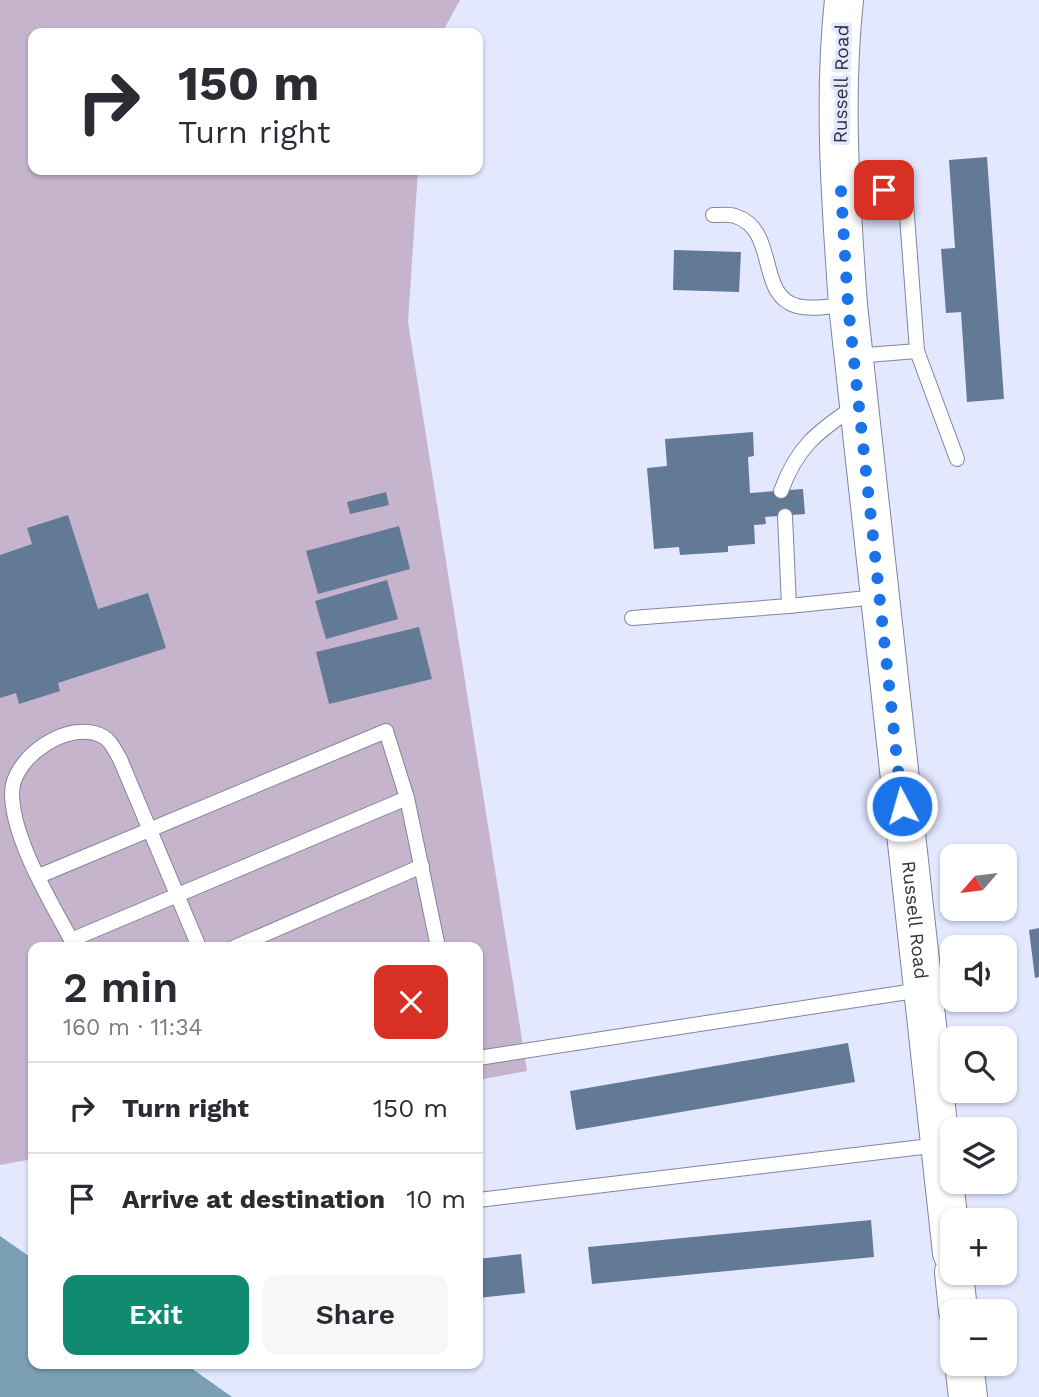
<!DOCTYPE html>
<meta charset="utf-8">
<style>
:root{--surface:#fff;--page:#f7f7f7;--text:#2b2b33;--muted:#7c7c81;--line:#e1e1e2;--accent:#118b6f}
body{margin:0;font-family:"Work Sans",sans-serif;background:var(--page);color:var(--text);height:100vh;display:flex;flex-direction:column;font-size:26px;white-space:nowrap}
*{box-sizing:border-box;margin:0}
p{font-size:23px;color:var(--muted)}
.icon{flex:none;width:38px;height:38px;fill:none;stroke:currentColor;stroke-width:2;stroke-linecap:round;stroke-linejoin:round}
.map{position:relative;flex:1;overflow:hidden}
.side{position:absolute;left:28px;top:942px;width:455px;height:427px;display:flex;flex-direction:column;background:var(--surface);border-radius:14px;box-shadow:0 2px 5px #0004}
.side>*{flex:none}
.hud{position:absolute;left:28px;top:28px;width:455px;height:147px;border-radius:14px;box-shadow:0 2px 5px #0004;background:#fff;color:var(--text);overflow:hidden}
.needle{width:46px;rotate:242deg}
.controls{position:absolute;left:940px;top:844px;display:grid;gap:14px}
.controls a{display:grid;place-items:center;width:77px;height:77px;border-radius:14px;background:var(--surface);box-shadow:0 2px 5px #0004;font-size:35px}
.pin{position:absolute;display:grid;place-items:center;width:60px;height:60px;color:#fff;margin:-30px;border-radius:14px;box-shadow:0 4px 10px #0006}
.me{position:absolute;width:77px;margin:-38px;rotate:354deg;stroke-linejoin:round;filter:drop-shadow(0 0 5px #0008)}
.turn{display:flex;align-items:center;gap:24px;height:147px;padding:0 35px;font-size:32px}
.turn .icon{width:91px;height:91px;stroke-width:2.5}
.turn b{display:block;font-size:49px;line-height:60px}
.round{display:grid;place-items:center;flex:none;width:74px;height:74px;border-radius:14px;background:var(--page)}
.overview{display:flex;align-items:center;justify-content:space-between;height:119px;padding:0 35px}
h1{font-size:42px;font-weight:600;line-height:52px}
.cta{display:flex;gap:14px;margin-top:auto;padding:14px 35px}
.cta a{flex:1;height:80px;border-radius:14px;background:var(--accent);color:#fff;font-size:28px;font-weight:600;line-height:80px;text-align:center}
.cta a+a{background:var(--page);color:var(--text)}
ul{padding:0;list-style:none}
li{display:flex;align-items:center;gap:21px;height:91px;padding:0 35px;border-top:2px solid var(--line)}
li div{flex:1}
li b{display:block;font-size:26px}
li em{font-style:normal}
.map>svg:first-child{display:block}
.green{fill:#c6b4cd}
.water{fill:#7ba0b6}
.building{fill:#637a96}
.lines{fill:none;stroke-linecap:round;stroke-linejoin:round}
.service-casing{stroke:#80859f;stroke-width:16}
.primary-casing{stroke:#80859f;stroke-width:40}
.service{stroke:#fff;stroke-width:14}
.primary{stroke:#fff;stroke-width:38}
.route{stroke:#1a73e8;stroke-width:12;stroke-dasharray:0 21.6}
.labels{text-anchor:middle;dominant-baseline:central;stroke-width:7;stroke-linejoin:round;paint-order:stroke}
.street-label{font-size:19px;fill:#323540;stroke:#e3e8ff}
</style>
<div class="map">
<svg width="1039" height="1397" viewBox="0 0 1039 1397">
<rect width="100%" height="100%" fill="#e3e8ff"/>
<polygon class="green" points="0,0 460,0 442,33 33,33 33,170 418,170 408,322 527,1071 478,1080 478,947 33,947 33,1159 0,1165"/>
<polygon class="water" points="0,1236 33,1259 33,1363 184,1363 232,1397 0,1397"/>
<g class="building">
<polygon points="987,157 1004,399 967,402 961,312 946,313 941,249 955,248 949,160"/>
<polygon points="674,250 741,252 739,292 673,290"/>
<polygon points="753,432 754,456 748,457 750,493 803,489 805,514 765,517 766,524 754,525 755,544 728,546 728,552 680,555 679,547 654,549 647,468 667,466 665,439"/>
<polygon points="386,492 389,505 350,514 347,502"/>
<polygon points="68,515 98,609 148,593 166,648 58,683 60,691 19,704 16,693 0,698 0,555 32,544 27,528"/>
<polygon points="399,526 410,569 318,594 306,551"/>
<polygon points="387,580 398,619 326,639 315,601"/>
<polygon points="419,627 432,679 329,704 316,652"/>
<polygon points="1039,928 1039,977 1035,978 1029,930"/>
<polygon points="848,1043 855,1082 576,1130 570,1091"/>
<polygon points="871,1220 874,1257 592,1284 588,1247"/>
<polygon points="521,1254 525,1293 478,1298 478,1259"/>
</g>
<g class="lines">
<defs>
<g id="service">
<polyline points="842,191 905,189 917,351 855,356"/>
<path d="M713,215C719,215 728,214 735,216C779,230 756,295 797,306C812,310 831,306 847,305"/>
<polyline points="917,351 957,459"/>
<path d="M781,491C797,447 817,432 854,407"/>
<polyline points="789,606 877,597"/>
<polyline points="632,618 789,606 785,516"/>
<polyline points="39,876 386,731 407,798 438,947"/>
<polyline points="71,940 407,798"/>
<path d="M75,947C53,905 12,840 12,793C12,757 71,717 104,737C112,742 115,751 120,759L199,947"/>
<polyline points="235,947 422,866"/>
<polyline points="478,1058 921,990"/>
<polyline points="478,1200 939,1145"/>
</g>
<g id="primary">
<path id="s1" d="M844,0C833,101 841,204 848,305L952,1253"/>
<polyline points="954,1272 958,1311"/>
<polyline points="964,1363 968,1397"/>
</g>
</defs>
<use href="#service" class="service-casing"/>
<use href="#primary" class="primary-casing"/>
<use href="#service" class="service"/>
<use href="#primary" class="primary"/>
</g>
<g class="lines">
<polyline class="route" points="884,190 841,191 848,305 902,806"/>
</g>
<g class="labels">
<g class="street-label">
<text transform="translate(841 84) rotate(-89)">Russell Road</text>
<text stroke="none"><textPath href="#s1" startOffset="924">Russell Road</textPath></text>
</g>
</g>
</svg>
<div class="controls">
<a><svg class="needle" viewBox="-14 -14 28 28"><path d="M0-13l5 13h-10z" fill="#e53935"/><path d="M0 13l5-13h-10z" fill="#7c7c81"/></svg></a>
<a><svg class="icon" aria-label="sound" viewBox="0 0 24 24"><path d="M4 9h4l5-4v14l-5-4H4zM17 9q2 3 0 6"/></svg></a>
<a><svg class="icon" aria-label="search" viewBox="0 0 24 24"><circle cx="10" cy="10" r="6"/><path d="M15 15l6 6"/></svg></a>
<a><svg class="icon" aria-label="layers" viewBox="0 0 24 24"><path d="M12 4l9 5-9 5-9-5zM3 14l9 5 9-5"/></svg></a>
<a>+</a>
<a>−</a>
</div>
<div class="pin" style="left:884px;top:190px;background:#d93025"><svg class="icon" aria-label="arrive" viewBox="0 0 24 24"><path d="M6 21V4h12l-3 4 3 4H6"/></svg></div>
<svg class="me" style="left:902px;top:806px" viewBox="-20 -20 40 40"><circle r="17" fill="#1a73e8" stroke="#fff" stroke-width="3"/><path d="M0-11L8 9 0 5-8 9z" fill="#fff"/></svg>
<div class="hud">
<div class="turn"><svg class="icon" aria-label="right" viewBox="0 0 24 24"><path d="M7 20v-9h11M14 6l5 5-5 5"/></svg><div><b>150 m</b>Turn right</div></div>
</div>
<section class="side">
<div class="overview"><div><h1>2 min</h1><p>160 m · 11:34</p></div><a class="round" style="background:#d93025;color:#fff"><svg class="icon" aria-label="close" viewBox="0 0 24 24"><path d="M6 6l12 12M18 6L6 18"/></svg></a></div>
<ul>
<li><svg class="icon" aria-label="right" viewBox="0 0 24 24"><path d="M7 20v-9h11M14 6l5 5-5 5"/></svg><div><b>Turn right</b></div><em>150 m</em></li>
<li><svg class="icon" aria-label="arrive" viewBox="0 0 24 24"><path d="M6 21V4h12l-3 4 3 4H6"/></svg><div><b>Arrive at destination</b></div><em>10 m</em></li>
</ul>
<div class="cta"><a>Exit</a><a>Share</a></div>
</section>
</div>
